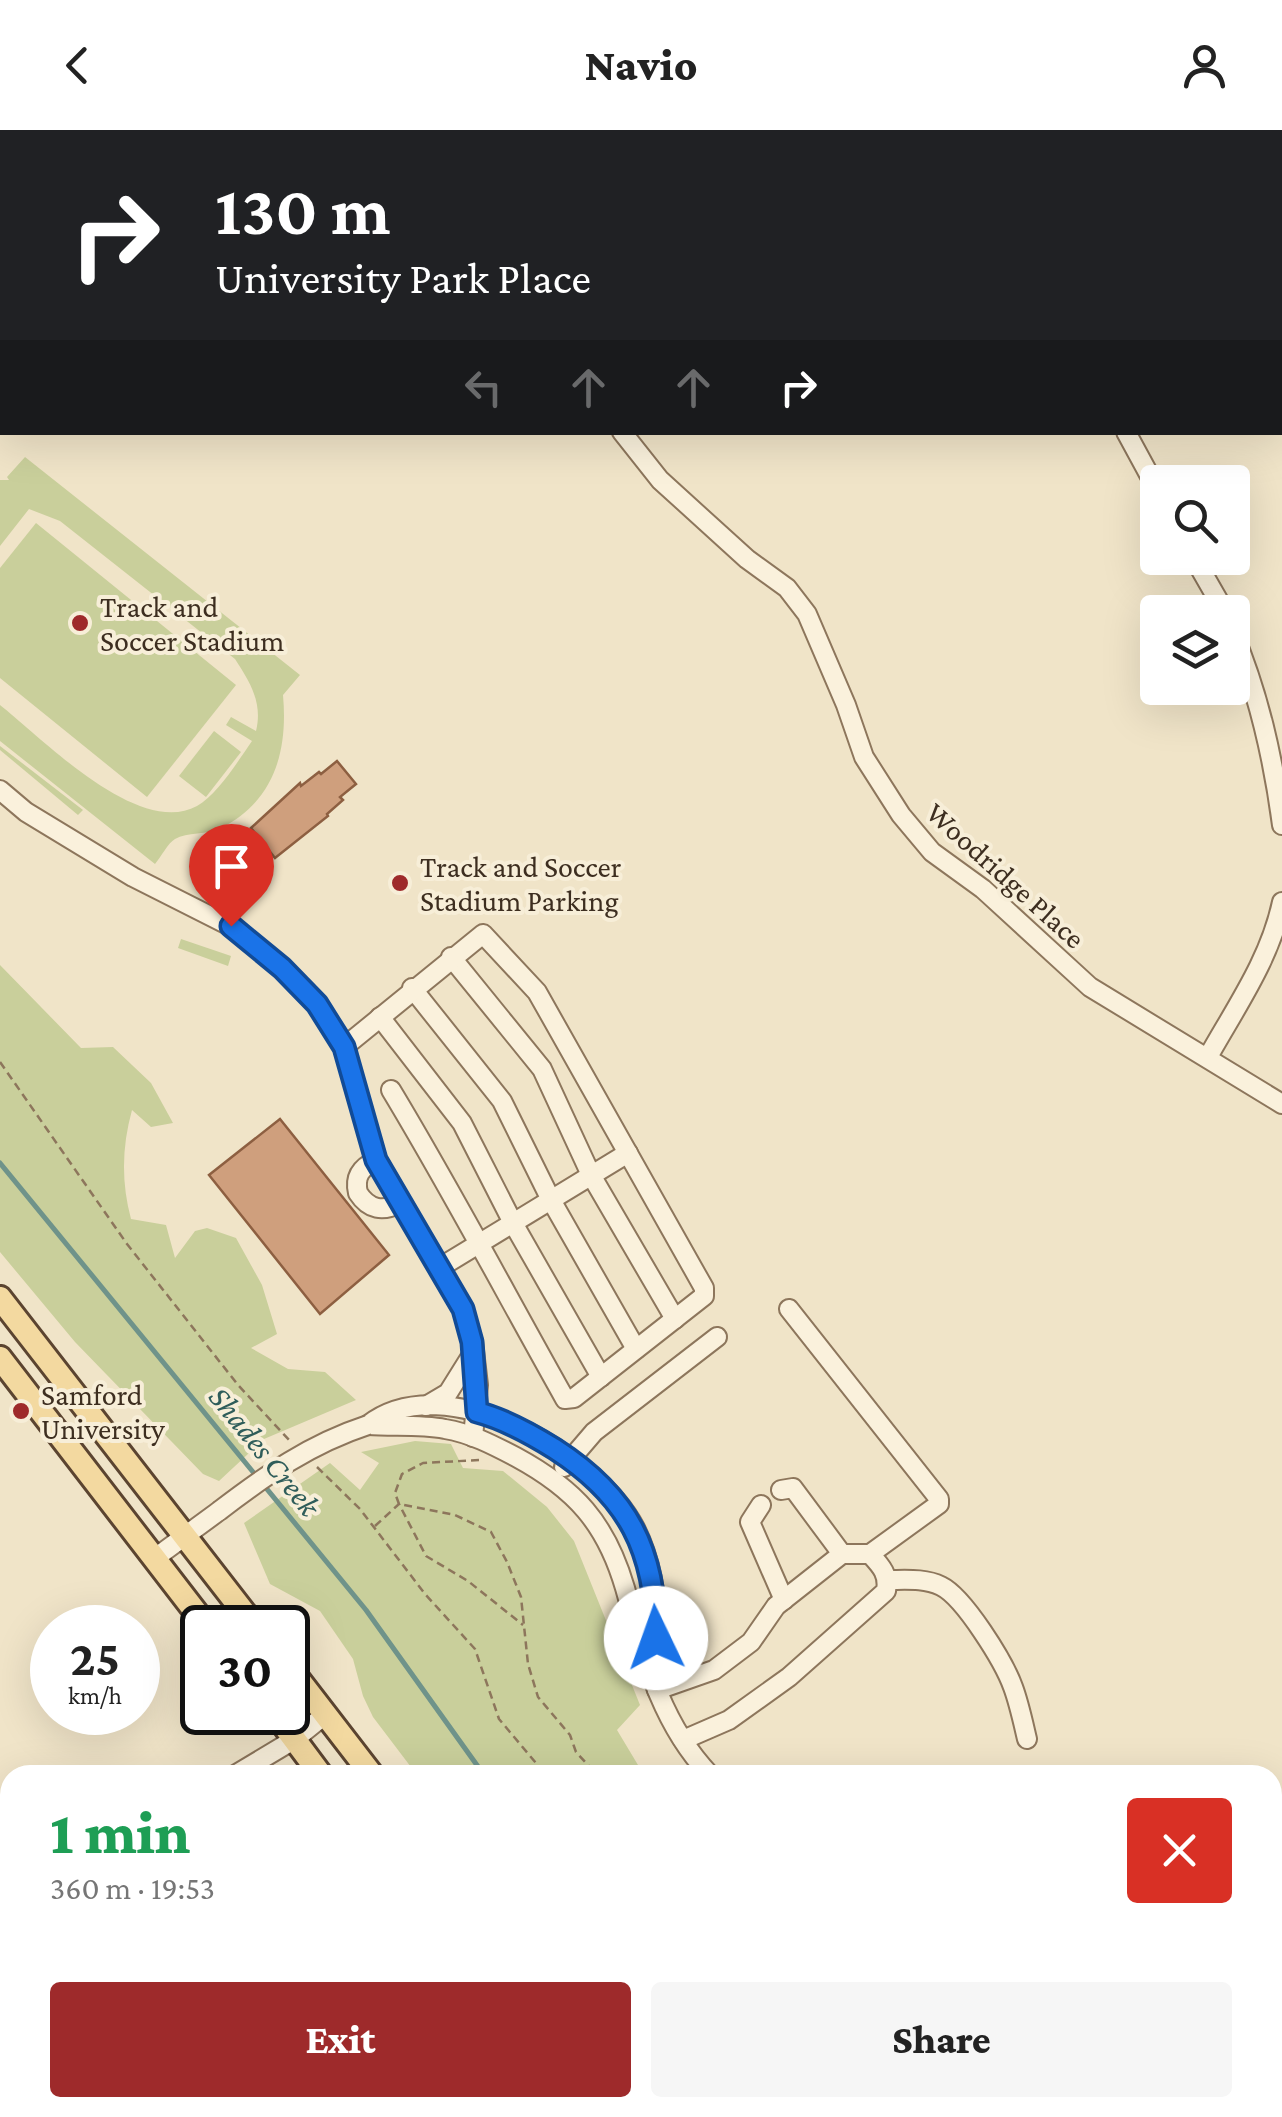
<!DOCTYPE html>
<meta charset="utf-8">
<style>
:root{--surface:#fff;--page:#f6f6f6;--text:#222;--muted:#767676;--accent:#9e2a2b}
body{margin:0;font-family:"Crimson Pro",serif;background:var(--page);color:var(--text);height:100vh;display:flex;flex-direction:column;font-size:38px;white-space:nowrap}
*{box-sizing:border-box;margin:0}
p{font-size:32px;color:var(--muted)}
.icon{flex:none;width:55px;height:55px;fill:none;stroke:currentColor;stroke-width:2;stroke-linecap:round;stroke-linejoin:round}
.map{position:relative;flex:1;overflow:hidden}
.sheet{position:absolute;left:0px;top:1635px;width:1282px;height:352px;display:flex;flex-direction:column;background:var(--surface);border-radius:30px 30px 0 0;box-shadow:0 10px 40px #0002}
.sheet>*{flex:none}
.hud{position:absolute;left:0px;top:0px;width:1282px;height:305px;box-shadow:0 10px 40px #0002;background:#202124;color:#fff;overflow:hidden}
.buttons{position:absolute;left:1140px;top:335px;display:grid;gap:20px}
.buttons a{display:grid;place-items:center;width:110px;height:110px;border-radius:10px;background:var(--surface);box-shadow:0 10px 40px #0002;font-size:50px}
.speed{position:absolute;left:30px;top:1475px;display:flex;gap:20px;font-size:50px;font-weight:700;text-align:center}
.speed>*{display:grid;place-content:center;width:130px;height:130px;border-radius:50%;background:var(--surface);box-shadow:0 10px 40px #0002;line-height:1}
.speed small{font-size:25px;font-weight:400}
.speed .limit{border:5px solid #111;border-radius:15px;background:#fff;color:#111}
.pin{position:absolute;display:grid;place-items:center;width:85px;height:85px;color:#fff;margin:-102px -42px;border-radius:50% 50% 50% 0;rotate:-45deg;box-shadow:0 0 10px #0007}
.pin .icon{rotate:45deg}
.me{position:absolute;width:110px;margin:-55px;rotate:357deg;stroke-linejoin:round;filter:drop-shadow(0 0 8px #0008)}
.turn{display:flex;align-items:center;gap:35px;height:210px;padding:0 50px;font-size:45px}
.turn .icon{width:130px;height:130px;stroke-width:2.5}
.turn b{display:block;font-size:70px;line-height:85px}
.lanes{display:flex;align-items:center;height:95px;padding:0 50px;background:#0003;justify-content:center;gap:50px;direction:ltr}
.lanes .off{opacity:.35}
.round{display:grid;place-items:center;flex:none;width:105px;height:105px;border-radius:10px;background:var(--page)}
.summary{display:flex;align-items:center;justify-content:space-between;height:170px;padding:0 50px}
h1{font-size:60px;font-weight:800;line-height:75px;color:#1e9e55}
.cta{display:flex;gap:20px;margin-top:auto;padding:20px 50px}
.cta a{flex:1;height:115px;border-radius:10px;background:var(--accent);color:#fff;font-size:40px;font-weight:800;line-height:115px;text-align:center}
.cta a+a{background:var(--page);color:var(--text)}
header{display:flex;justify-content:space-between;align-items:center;height:130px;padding:0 50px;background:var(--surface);font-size:45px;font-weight:800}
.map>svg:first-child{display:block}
.green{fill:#c9cf9b}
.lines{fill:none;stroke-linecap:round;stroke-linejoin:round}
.stream{stroke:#6f938a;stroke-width:5}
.building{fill:#cf9f7d;stroke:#8d5f41;stroke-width:2.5}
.minor-casing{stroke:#8d765c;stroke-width:22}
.major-casing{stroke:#5b4430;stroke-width:28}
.path{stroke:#8d765c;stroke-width:2.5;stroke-dasharray:8 5;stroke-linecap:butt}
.minor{stroke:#faf1dc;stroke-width:18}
.major{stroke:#f3d9a0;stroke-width:22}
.minor-bridge-casing{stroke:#8d765c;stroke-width:22;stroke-linecap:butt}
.minor-bridge{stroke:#faf1dc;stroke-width:18}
.route-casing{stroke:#114b97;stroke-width:25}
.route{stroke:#1a73e8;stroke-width:18}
.poi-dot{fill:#9e2a2b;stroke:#f7eed8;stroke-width:4}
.labels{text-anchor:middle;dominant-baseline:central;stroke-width:8;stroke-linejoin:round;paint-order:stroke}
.poi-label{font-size:30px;fill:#3d2e20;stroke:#f7eed8;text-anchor:start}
.street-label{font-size:30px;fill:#3d2e20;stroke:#f7eed8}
.water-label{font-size:32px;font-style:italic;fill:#2f5d5a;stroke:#f7eed8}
</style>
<header><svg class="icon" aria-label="back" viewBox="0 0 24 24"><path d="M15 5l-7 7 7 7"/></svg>Navio<svg class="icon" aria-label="person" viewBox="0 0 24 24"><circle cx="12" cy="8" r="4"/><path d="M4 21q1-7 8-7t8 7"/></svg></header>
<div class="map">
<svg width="1282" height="1987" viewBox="0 0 1282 1987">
<rect width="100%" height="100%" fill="#f0e4c8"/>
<g class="green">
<path d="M25,327L300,545L283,565C288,620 275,671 221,698C207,705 187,702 175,709C168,713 161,727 155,734L0,611V575C44,610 139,708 197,676C218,664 238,631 252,611L226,595L231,587L256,601C263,573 250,552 235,529L60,391L29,379L0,416V350H9L7,347Z"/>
<polygon points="36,393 236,555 147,667 0,548 0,438"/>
<polygon points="214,601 241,622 206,667 179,646"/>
<polygon points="0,616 83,680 78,685 0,620"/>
<polygon points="181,809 231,826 228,836 178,818"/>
<path d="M0,835L81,918L113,917L151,953L173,993L151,997L132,980C122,1016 121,1052 131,1089L166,1095L175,1128L195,1101L207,1098L236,1108L262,1155L277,1204L251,1218L288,1239L325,1242L356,1270L264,1309L219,1351L203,1344L75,1212L0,1122Z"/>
<polygon points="415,1311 451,1314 463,1338 503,1341 547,1377 574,1411 640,1575 617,1600 644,1645 417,1645 373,1587 363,1566 353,1529 320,1481 270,1454 244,1393 330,1333 360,1360 379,1333 361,1322"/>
<polygon points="627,1978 947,1978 954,1987 634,1987"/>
</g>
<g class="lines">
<g class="stream">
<polyline points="0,1033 366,1480 484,1645"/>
<polyline points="720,1978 726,1987"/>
</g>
</g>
<g class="building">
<polygon points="337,631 356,654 340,667 343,670 327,684 328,686 275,728 251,698 300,653 301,656 319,642 321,644"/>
<polygon points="280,989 389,1125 320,1184 209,1045"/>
</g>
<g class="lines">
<defs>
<g id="minor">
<polyline points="622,302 660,350 747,429 787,458 807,484 846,575 864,627 901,685 932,722 983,759 1090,857 1282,974"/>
<polyline points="1126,302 1158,361"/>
<polyline points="1194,428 1225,482"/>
<path d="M1232,500C1259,564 1273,627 1282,695"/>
<polyline points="0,660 26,682 133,747 234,798 282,838 317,873 344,917 377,1030 463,1179 473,1212 478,1255 473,1307"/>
<polyline points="451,827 542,939 591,1045 675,1189"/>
<polyline points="412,858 502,971 551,1070 636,1219"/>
<polyline points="380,887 462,993 513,1093 601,1247"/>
<path d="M344,917L483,804L537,862L704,1158V1166L574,1268L565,1269C507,1166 452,1061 391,960"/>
<path d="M1208,927C1236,877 1270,829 1282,772"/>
<path d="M377,1030C361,1037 354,1046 358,1063C369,1080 383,1082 400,1073"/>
<polyline points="439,1138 628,1023"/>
<polyline points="789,1179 939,1369 939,1374 870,1424"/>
<polyline points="426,1276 448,1263 473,1223"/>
<path d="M368,1295C393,1297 419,1294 445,1299C470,1303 493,1315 516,1327C575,1359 606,1393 625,1458C644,1525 660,1593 710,1645"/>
<path d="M368,1295C444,1235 597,1324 635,1398C658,1444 660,1499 654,1549"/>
<polyline points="564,1337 594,1302 717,1207"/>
<polyline points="781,1360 793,1358 842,1424"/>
<polyline points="761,1375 750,1392 784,1470"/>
<polyline points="155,1428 219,1381"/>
<path d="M888,1450C905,1450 925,1448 941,1456C964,1467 1004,1532 1013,1557C1019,1573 1023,1592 1027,1609"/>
<path d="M657,1560L714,1540L751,1512L776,1476L842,1424H870C881,1436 889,1444 886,1461L789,1547L729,1590L683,1610"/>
<polyline points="235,1645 295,1609 326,1584"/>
<polyline points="1272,1774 1282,1787"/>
<polyline points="0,1796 10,1789"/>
<polyline points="1272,1948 1282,1938"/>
<polyline points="0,1959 14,1987"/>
<polyline points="243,1978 249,1987"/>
<polyline points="981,1978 988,1987"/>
<polyline points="1235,1987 1244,1978"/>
</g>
<g id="major">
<polyline points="0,1168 256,1498"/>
<polyline points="0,1228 208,1498"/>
<polyline points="288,1536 372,1645"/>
<polyline points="274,1582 321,1645"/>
<polyline points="557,1978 564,1987"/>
<polyline points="608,1978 614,1987"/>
</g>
</defs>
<use href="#minor" class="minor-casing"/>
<use href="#major" class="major-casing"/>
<g class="path">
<polyline points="0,932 127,1114 238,1255 290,1311"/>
<polyline points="479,1330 423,1333 402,1344 395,1363 399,1374 455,1385 491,1402 507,1432 521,1467 528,1534 538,1567 570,1605 576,1622 597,1645"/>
<polyline points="317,1337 360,1379 425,1464 475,1519 499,1589 546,1645"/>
<polyline points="375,1396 399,1374 426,1426 468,1451 523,1495"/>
<polyline points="762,1978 768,1987"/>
<polyline points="842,1978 847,1987"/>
</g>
<use href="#minor" class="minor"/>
<use href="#major" class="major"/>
<defs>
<path id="minor-bridge" d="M219,1381C266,1345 310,1314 368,1295"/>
</defs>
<use href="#minor-bridge" class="minor-bridge-casing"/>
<use href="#minor-bridge" class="minor-bridge"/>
</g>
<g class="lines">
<defs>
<path id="route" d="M231,796L282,838L317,874L344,917L376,1030L463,1179L472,1212L477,1282C504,1289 531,1304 555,1319C628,1366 656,1421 656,1508"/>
</defs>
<use href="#route" class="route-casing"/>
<use href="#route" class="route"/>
</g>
<g class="poi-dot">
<circle cx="80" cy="493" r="10"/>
<circle cx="400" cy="753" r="10"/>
<circle cx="21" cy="1281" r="10"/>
</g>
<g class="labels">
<g class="poi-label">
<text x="100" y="476">Track and<tspan x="100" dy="34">Soccer Stadium</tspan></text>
<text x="420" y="736">Track and Soccer<tspan x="420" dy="34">Stadium Parking</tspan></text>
<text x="41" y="1264">Samford<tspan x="41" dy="34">University</tspan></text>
</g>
<g class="street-label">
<text transform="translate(1006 745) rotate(42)">Woodridge Place</text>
</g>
<g class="water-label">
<text transform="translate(265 1321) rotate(51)">Shades Creek</text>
</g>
</g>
</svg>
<div class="buttons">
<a><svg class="icon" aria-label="search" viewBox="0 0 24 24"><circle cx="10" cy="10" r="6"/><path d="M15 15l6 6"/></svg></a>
<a><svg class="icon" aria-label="layers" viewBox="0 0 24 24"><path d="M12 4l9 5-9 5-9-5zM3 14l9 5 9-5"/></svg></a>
</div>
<div class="speed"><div>25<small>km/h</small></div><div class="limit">30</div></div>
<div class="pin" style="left:231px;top:796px;background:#d93025"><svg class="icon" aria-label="arrive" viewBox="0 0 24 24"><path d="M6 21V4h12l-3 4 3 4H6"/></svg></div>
<svg class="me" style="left:656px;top:1508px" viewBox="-20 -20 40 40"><circle r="19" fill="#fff"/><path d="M0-13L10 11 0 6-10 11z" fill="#1a73e8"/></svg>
<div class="hud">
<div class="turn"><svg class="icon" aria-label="right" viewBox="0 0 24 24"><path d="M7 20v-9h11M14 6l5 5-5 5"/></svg><div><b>130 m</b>University Park Place</div></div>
<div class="lanes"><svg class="icon off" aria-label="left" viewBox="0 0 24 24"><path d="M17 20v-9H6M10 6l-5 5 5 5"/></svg><svg class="icon off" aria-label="ahead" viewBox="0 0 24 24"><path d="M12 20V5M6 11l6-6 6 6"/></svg><svg class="icon off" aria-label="ahead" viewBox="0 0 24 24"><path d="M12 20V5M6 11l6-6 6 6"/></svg><svg class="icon" aria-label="right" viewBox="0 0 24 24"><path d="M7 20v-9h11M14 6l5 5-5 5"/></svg></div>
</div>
<section class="sheet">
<div class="summary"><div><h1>1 min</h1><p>360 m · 19:53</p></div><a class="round" style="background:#d93025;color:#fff"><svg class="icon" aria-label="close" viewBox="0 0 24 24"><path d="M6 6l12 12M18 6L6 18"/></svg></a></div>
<div class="cta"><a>Exit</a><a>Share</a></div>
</section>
</div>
